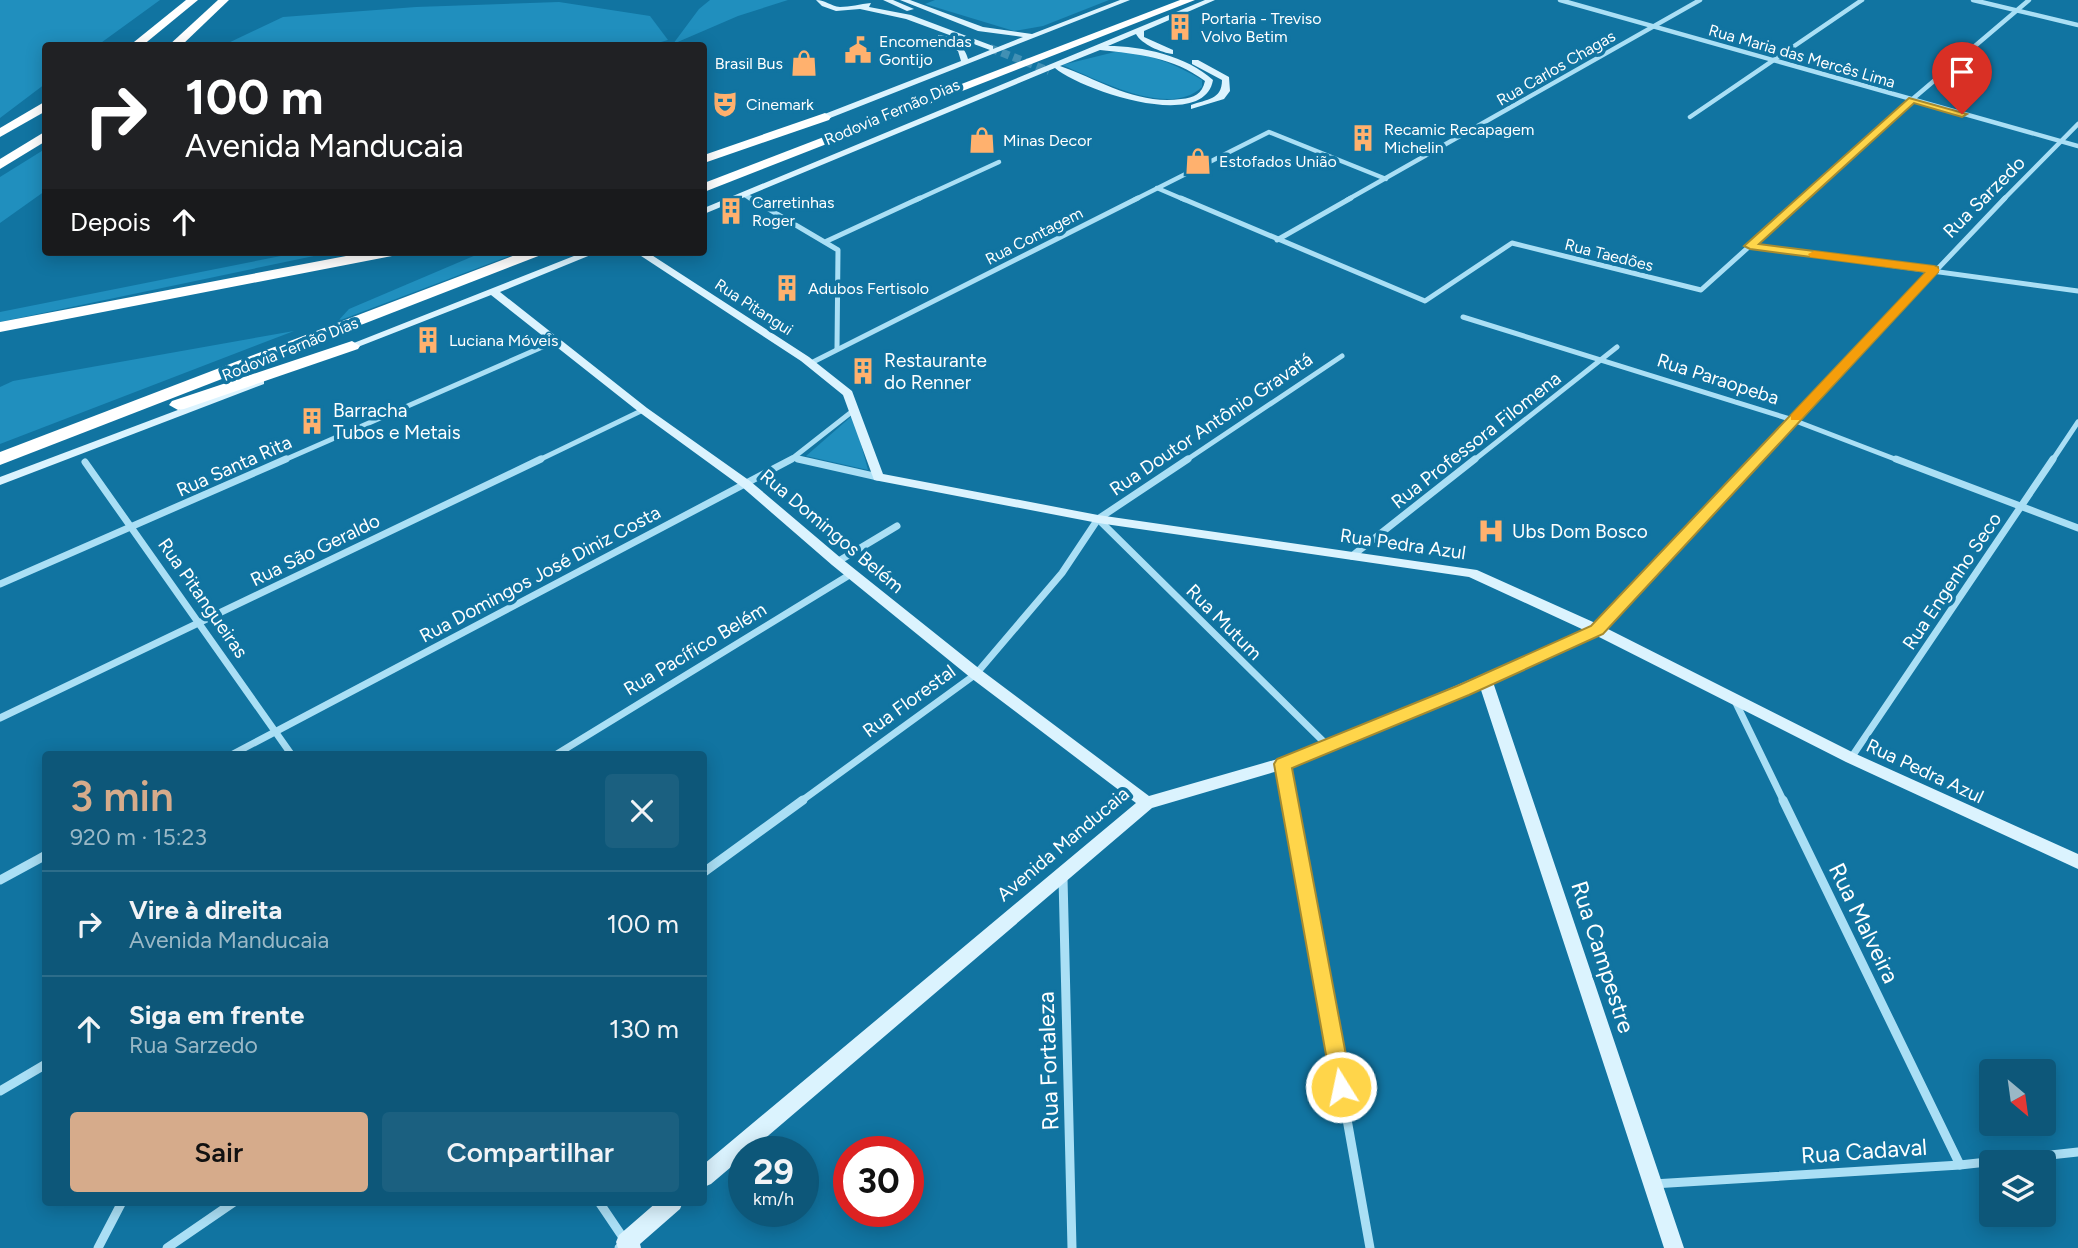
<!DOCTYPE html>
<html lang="pt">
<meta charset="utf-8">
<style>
:root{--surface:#0d5779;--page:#1b6080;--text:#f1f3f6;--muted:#9ab8c6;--line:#2d6d8a;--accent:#d6ab8b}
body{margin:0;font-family:Figtree,sans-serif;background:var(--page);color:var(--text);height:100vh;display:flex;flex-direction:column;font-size:26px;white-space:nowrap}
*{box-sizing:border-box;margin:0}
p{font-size:23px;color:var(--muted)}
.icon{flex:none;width:38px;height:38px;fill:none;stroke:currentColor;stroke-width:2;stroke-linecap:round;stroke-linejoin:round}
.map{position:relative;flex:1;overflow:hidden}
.sheet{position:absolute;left:42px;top:751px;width:665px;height:455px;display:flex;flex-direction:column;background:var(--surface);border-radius:7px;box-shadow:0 4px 18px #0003}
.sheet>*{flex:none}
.guide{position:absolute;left:42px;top:42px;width:665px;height:214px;border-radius:7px;box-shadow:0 4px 18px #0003;background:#202124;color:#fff;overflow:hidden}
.needle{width:46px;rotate:151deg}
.controls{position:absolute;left:1979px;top:1059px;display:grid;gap:14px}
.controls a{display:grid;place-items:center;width:77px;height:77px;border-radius:7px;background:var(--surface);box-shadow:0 4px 18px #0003;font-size:35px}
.speed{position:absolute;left:728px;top:1136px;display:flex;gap:14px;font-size:35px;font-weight:700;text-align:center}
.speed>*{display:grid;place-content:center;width:91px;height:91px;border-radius:50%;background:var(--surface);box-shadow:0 4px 18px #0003;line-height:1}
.speed small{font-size:18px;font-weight:400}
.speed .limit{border:10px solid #d22;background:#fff;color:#111}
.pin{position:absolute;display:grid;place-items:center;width:60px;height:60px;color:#fff;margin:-72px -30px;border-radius:50% 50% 50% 0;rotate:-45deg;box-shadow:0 0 7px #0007}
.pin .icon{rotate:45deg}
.me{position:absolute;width:77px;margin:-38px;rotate:350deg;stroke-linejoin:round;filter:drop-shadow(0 0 5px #0008)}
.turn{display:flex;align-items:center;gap:24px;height:147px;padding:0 28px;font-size:32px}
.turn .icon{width:91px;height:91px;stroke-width:2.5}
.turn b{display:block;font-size:49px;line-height:60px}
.then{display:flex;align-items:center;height:66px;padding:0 28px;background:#0003;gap:14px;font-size:26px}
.round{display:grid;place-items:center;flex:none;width:74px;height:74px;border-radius:7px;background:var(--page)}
.summary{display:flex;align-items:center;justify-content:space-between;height:119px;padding:0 28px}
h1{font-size:42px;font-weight:600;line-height:52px;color:var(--accent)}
.cta{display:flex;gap:14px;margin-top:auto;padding:14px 28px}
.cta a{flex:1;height:80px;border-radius:7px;background:var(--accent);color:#111;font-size:28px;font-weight:600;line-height:80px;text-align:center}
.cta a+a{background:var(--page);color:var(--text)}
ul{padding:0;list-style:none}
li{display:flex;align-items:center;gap:21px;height:105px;padding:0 28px;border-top:2px solid var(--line)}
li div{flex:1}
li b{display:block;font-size:26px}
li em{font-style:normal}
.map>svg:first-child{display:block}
.green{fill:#208fbe}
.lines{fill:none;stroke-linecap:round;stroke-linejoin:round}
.secondary-tunnel{stroke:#4190b4;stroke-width:8;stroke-dasharray:8 4.5;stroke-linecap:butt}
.street-far3{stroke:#aadff5;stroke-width:4.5}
.street-far2{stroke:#aadff5;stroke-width:5}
.street-far1{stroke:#aadff5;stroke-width:7}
.street{stroke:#aadff5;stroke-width:9}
.secondary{fill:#dbf3fe;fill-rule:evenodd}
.highway{fill:#fff;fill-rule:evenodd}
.route{fill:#ffd54a;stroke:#a68a30;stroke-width:2}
.slow{fill:#f59e0b}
.labels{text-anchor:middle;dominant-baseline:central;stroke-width:7;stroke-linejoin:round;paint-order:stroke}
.far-poi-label{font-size:16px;fill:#fff;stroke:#1174a1;text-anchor:start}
.far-street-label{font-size:16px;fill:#fff;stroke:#1174a1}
.street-label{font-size:19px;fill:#fff;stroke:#1174a1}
.poi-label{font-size:19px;fill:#fff;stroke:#1174a1;text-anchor:start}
.near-street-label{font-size:23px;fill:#fff;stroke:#1174a1}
</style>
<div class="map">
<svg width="2078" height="1248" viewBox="0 0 2078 1248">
<rect width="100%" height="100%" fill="#1174a1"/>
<g class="green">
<polygon points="0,0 160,0 98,45 46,46 45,84 0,118"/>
<polygon points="710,0 788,0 738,16 673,44 699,9"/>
<polygon points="935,0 1109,0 1043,26 1014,31 925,4"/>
<polygon points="559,2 650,16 668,40 647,46 224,45 283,17 416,7"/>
<path d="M1119,51C1147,53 1178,65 1202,80V87C1169,119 1097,79 1062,65Z"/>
<polygon points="45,149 45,191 0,223 0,177"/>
<polygon points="301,252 333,252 0,322 0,312"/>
<polygon points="483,252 520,252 338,321 349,309"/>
<polygon points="294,331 0,444 0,387 13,381"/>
<polygon points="853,415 868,470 806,456"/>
</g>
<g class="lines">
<polyline class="secondary-tunnel" points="990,48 1049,71"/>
<g class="street-far3">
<polyline points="1560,0 2078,146"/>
<polyline points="1973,0 2078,25"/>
<polyline points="1690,117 1862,0"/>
<polyline points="1157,188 1185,200"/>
<polyline points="745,195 753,200"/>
<polyline points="916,200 999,162"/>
<polyline points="1134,200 1269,132 1386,179"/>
<polyline points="1347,200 1700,0"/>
<polyline points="1801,200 1915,97 2029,0"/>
<polyline points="2003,200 2078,124"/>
</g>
<g class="street-far2">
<polyline points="750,198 838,250 837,349"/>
<polyline points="1181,198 1425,301 1512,243 1701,290 1803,198"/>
<polyline points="1277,240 1351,198"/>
<polyline points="827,241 920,198"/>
<polyline points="1750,246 2078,291"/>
<polyline points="1463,317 1793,420 1900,461"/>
<polyline points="811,363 1138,198"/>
<polyline points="794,458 806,461"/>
<polyline points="282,461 556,341"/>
<polyline points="537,461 643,410"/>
<polyline points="789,461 854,410"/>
<polyline points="1185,461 1342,356"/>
<polyline points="1473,461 1617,347"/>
<polyline points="1755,461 2005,198"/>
<polyline points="2052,461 2078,422"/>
</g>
<g class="street-far1">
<polyline points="798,459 878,477"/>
<polyline points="1896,459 2078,528"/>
<polyline points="85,462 291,754"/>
<polyline points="1098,519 1329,747"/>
<polyline points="1352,556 1475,459"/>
<polyline points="837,562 897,526"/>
<polyline points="0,584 286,459"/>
<polyline points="1597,630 1757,459"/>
<polyline points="1734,699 1784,802"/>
<polyline points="0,718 541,459"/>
<polyline points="233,754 792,459"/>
<polyline points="557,754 851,574"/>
<polyline points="1851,758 2053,459"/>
<polyline points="1283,764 1290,802"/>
<polyline points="800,802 976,674 1062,573 1098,519 1188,459"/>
</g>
<g class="street">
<polyline points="1290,800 1370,1248"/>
<polyline points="1783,800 1960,1165"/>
<polyline points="704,872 803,800"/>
<polyline points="1063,878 1072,1248"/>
<polyline points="0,880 46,855"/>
<polyline points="0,1091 46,1064"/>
<polyline points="1653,1184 1960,1165 2078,1152"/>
<polyline points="599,1202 626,1242 619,1248"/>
<polyline points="98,1248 122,1202"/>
<polyline points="167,1248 234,1202"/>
</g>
<g class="secondary">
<path d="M816,0C826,0 830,6 840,7C850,7 860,4 871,3L869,7L911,15L993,46V49L1023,37L978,31L900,0H910L983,27L1032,34L1120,0H1130L825,120L822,119V115L961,61L958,51L938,39V35C952,36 965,46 968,59L990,50L906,19L860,9L836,11L822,6Z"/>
<polygon points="883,0 893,0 914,9 907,11"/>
<path d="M1205,0H1215L1144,31V37L1173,50V54C1162,53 1141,44 1136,34L1108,46C1142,46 1187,56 1213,80C1204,133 1079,89 1055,68L704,214V208ZM1100,50C1138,54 1173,57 1205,81C1202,94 1194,98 1181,99C1136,105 1100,80 1060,66Z"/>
<path d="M1192,60H1198L1229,77L1230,91L1224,99L1191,109V105C1207,99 1222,100 1222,80L1192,64Z"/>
<polygon points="584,252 598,252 500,292 647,408 750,481 842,559 981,670 1149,796 1281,758 1324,743 1584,630 1469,577 1098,523 874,480 843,395 801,361 635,252 647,252 809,357 852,391 883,474 1098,515 1477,570 1602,626 1856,754 2078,854 2078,869 1846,762 1597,636 1493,682 1684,1248 1664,1248 1480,687 1334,751 1288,768 1152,808 749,1152 744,1152 744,1156 711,1184 704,1187 704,1164 1136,803 971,678 832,565 742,487 639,412 491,295 345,352 337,352 336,350"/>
<polygon points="260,379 264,380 264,384 0,485 0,477"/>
<polygon points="657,1202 683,1202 680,1209 640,1244 641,1248 618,1248 616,1242 619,1235"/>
</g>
<g class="highway">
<polygon points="186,0 198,0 142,46 129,46"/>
<polygon points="218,0 229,0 181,46 168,46"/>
<polygon points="1180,0 1195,0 704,192 704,183"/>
<polygon points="46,101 46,111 0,137 0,128"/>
<polygon points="825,113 831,117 829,120 704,163 704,155"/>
<polygon points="46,131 46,141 0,169 0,159"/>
<polygon points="367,252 399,252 392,256 0,332 0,322"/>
<polygon points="523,252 543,252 541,255 0,465 0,452"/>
<polygon points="352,341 360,346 358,349 184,409 178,410 169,405 172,401"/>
</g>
</g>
<polygon class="route" points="1909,98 1967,114 1962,117 1914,103 1759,244 1934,266 1938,267 1938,272 1603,634 1469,695 1292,768 1352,1087 1349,1094 1341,1097 1333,1094 1274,764 1277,759 1457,686 1591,626 1926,272 1750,249 1744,246"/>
<polygon class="slow" points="1814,251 1934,266 1940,270 1800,420 1791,420 1791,415 1926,272 1810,257 1808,254"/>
<defs>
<symbol id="building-bare" viewBox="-9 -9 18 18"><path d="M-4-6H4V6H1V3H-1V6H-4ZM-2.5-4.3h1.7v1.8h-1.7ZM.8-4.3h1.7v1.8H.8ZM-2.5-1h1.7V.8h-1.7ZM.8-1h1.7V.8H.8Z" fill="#ffb16e" stroke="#1174a1" stroke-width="2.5" paint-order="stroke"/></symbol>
<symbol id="civic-bare" viewBox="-9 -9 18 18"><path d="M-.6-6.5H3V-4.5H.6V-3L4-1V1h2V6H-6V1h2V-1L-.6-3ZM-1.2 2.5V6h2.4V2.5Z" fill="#ffb16e" stroke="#1174a1" stroke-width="2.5" paint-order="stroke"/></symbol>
<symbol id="shop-bare" viewBox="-9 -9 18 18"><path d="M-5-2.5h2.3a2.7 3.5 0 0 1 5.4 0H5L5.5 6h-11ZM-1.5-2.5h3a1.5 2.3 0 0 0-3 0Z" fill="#ffb16e" stroke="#1174a1" stroke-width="2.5" paint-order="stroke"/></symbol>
<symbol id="theatre-bare" viewBox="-9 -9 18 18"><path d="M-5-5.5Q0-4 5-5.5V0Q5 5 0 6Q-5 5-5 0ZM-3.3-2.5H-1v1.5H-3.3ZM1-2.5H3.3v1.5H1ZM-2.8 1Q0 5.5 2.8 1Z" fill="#ffb16e" stroke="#1174a1" stroke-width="2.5" paint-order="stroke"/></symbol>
<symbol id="hospital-bare" viewBox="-9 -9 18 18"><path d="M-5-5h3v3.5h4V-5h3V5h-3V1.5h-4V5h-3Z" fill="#ffb16e" stroke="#1174a1" stroke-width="2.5" paint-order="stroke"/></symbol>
</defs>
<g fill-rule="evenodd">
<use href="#building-bare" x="1161" y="8" width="38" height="38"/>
<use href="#civic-bare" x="839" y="31" width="38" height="38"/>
<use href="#shop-bare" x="785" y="44" width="38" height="38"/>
<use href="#theatre-bare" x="706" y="85" width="38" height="38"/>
<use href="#building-bare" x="1344" y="119" width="38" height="38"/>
<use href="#shop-bare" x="963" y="121" width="38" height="38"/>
<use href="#shop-bare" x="1179" y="142" width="38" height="38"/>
<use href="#building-bare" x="712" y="192" width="38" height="38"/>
<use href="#building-bare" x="768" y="269" width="38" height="38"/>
<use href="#building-bare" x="409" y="321" width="38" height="38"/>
<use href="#building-bare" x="844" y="352" width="38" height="38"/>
<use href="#building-bare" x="293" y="402" width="38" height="38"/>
<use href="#hospital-bare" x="1472" y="512" width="38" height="38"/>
</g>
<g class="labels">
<g class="far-poi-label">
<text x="1201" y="18">Portaria - Treviso<tspan x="1201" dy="18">Volvo Betim</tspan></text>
<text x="879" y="41">Encomendas<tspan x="879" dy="18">Gontijo</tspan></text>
<text x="783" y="63" text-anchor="end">Brasil Bus</text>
<text x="746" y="104">Cinemark</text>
<text x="1384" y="129">Recamic Recapagem<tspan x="1384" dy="18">Michelin</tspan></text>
<text x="1003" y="140">Minas Decor</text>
<text x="1219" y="161">Estofados União</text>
<text x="752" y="202">Carretinhas<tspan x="752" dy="18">Roger</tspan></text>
<text x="808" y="288">Adubos Fertisolo</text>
<text x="449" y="340">Luciana Móveis</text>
</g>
<g class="far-street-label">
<text transform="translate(1802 56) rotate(16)">Rua Maria das Mercês Lima</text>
<text transform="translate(1556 68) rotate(-30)">Rua Carlos Chagas</text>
<text transform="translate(892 112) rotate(-23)">Rodovia Fernão Dias</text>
<text transform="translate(1034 236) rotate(-27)">Rua Contagem</text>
<text transform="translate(1609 255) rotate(14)">Rua Taedões</text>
<text transform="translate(754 307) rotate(33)">Rua Pitangui</text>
<text transform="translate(290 349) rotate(-22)">Rodovia Fernão Dias</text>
</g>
<g class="street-label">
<text transform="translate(1984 197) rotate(-45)">Rua Sarzedo</text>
<text transform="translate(1718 379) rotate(18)">Rua Paraopeba</text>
<text transform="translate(1211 424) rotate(-34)">Rua Doutor Antônio Gravatá</text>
<text transform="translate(1476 440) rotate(-38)">Rua Professora Filomena</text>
<text transform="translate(234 466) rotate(-24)">Rua Santa Rita</text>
<text transform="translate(832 531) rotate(40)">Rua Domingos Belém</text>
<text transform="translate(1403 544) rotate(8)">Rua Pedra Azul</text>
<text transform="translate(315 550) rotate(-26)">Rua São Geraldo</text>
<text transform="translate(540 574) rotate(-28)">Rua Domingos José Diniz Costa</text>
<text transform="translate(1952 581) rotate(-56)">Rua Engenho Seco</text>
<text transform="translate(203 598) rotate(55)">Rua Pitangueiras</text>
<text transform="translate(1224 622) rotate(45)">Rua Mutum</text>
<text transform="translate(695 649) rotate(-31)">Rua Pacífico Belém</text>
<text transform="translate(909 701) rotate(-36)">Rua Florestal</text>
<text transform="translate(1925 771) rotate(25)">Rua Pedra Azul</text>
<text transform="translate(1063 844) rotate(-40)">Avenida Manducaia</text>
</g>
<g class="poi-label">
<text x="884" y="360">Restaurante<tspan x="884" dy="22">do Renner</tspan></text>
<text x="333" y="410">Barracha<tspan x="333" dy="22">Tubos e Metais</tspan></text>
<text x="1512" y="531">Ubs Dom Bosco</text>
</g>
<g class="near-street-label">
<text transform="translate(1864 923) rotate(64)">Rua Malveira</text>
<text transform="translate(1603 957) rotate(72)">Rua Campestre</text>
<text transform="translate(1048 1061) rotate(-92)">Rua Fortaleza</text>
<text transform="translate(1864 1151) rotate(-4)">Rua Cadaval</text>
</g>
</g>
</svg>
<div class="controls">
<a><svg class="needle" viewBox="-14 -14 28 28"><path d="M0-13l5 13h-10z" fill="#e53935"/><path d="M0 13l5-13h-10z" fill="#9ab8c6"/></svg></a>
<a><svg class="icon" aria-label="layers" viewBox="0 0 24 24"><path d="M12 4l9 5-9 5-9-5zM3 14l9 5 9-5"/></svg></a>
</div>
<div class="speed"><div>29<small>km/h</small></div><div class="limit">30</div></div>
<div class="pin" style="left:1962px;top:114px;background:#d93025"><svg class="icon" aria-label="arrive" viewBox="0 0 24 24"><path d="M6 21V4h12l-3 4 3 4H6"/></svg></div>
<svg class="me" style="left:1341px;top:1087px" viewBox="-20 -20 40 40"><circle r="17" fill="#ffd54a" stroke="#fff" stroke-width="3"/><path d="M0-11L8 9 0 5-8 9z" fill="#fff"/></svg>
<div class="guide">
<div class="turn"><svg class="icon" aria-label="right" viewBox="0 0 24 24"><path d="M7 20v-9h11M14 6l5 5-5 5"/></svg><div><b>100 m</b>Avenida Manducaia</div></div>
<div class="then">Depois<svg class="icon" aria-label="ahead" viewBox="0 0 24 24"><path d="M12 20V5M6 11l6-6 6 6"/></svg></div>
</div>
<section class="sheet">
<div class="summary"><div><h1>3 min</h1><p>920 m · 15:23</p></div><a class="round"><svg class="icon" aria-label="close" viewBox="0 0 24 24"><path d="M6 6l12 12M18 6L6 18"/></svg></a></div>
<ul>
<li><svg class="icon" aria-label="right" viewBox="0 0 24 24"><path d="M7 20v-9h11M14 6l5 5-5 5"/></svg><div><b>Vire à direita</b><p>Avenida Manducaia</p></div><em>100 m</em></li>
<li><svg class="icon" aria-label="ahead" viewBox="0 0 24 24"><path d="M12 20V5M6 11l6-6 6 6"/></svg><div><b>Siga em frente</b><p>Rua Sarzedo</p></div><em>130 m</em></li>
</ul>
<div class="cta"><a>Sair</a><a>Compartilhar</a></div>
</section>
</div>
